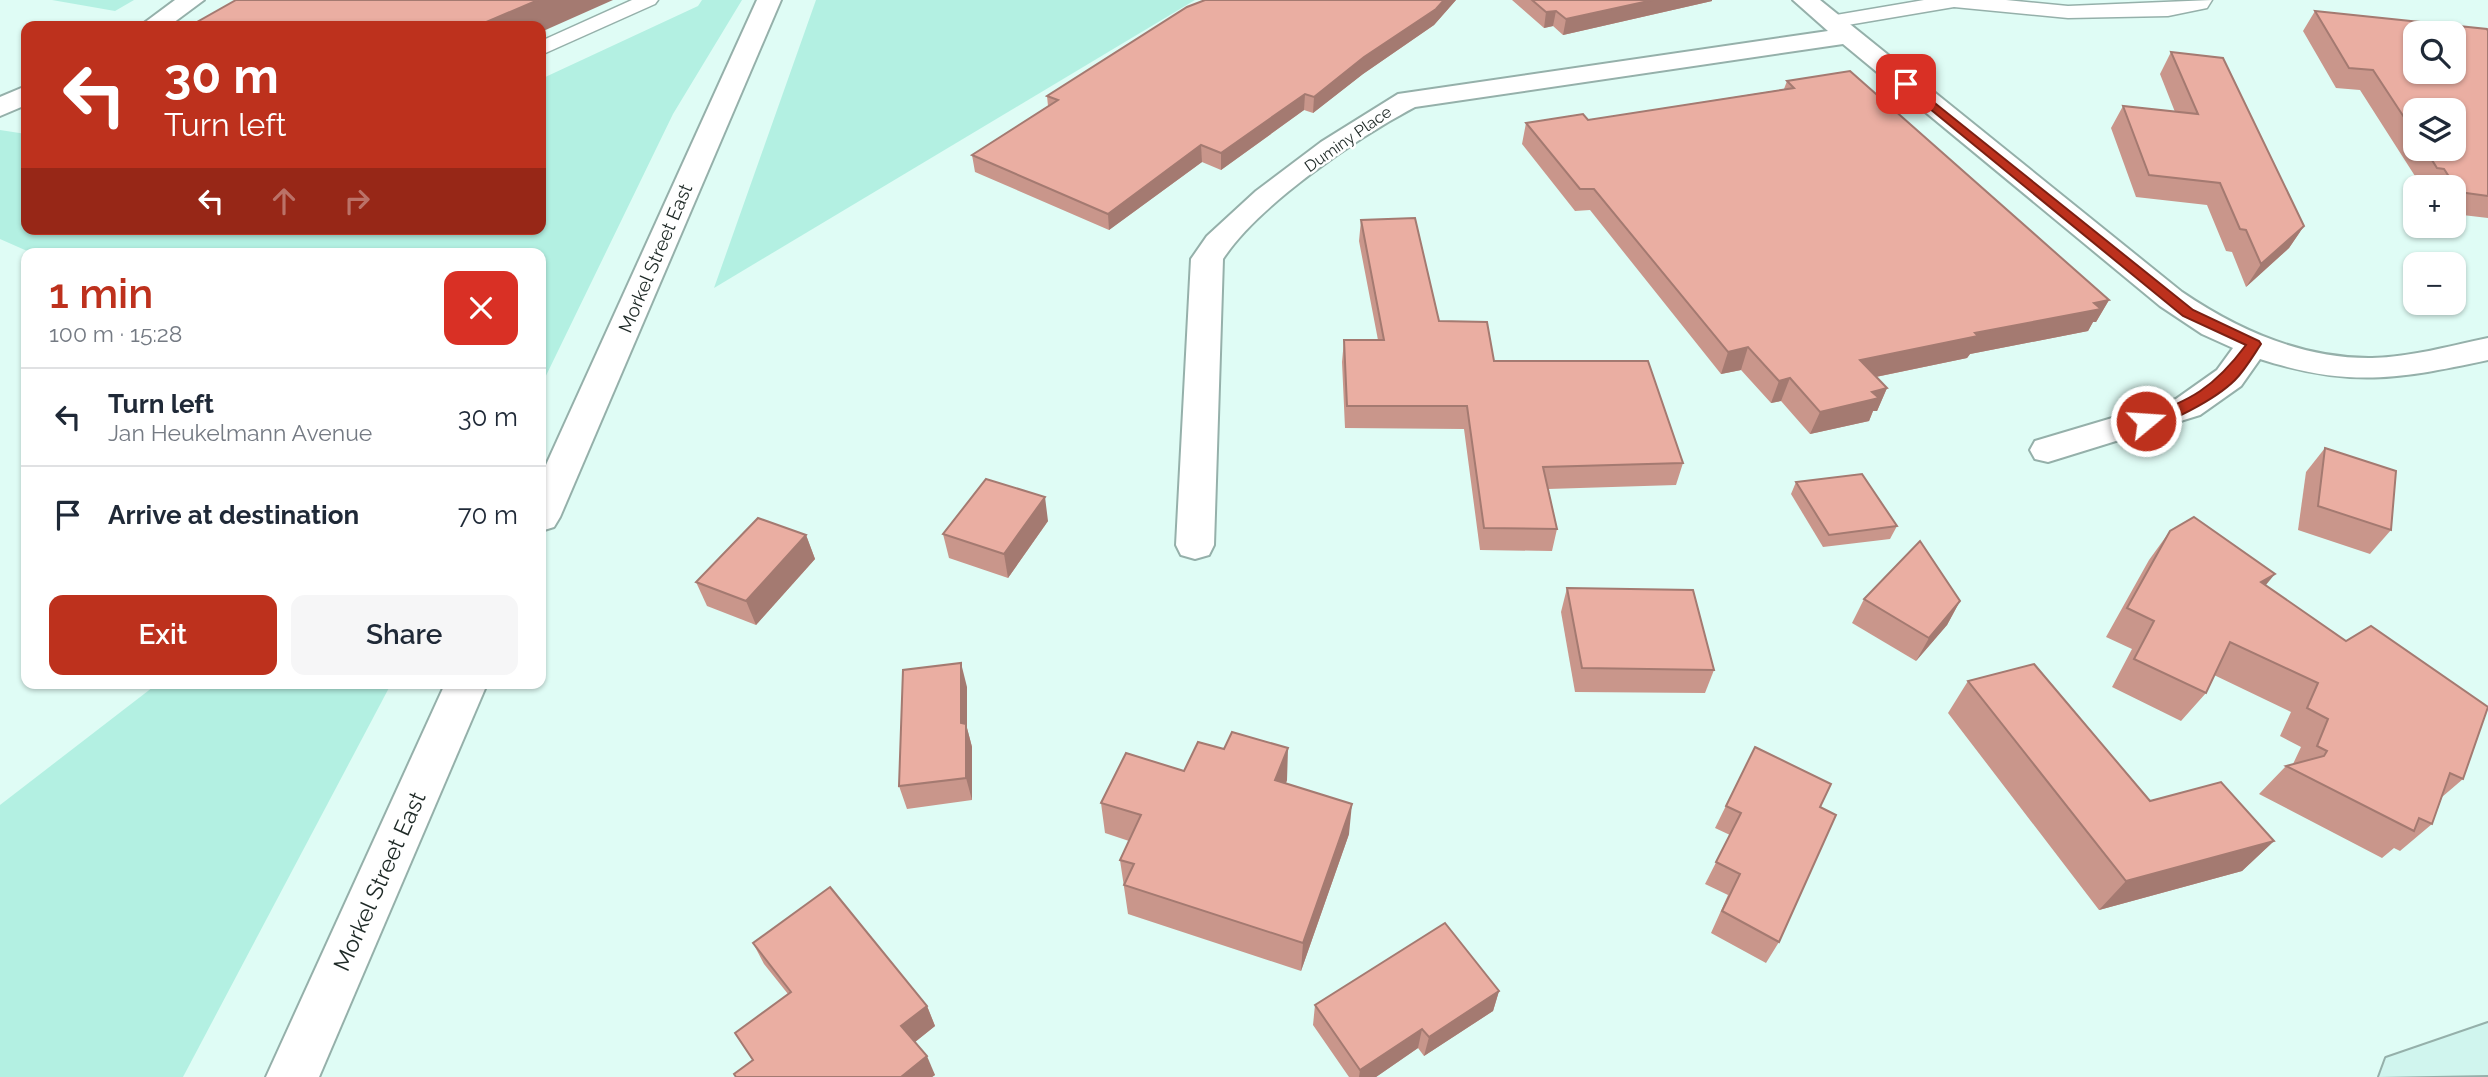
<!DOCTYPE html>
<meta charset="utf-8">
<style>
:root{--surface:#fff;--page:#f6f6f7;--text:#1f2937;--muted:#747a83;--line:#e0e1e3;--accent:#bd311d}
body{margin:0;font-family:Raleway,sans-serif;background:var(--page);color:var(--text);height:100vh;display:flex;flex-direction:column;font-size:26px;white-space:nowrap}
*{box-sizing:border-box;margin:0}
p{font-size:23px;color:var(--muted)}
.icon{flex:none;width:38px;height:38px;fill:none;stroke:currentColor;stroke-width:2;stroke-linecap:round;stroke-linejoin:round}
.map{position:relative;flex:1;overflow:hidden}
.panel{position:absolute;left:21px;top:248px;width:525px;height:441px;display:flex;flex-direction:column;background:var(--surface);border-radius:14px;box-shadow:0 2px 5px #0004}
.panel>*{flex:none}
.guide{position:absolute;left:21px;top:21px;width:525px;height:214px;border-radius:14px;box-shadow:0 2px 5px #0004;background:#bd311d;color:#fff;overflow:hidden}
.controls{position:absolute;left:2403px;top:21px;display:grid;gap:14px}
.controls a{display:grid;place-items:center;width:63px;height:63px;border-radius:14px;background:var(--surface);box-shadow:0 2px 5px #0004;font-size:35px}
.pin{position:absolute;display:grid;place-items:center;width:60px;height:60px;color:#fff;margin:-30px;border-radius:14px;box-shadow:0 4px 10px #0006}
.me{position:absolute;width:77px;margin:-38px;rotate:72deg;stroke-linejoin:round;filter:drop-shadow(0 0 5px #0008)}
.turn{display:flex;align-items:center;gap:24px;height:147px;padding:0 28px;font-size:32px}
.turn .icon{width:91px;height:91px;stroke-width:2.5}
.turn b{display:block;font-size:49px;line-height:60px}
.lanes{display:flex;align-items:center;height:66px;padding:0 28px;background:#0003;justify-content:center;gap:35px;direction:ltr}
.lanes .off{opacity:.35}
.round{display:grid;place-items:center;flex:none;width:74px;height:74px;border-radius:14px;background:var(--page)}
.headline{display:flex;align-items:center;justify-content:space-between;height:119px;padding:0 28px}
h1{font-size:42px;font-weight:600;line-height:52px;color:var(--accent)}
.cta{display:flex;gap:14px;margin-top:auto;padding:14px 28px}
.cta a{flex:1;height:80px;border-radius:14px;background:var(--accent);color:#fff;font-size:28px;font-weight:600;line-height:80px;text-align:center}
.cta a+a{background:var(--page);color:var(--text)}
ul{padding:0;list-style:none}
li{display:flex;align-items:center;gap:21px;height:98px;padding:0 28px;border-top:2px solid var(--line)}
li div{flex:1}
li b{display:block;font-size:26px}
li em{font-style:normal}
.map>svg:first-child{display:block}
.green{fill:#b3f0e2}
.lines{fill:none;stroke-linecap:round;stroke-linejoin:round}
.lane-casing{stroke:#95b0aa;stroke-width:3}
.street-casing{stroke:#95b0aa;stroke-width:4}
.secondary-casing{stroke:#95b0aa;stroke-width:4}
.lane{fill:#fff;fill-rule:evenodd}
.street{fill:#fff;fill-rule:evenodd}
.secondary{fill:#d0f5ee;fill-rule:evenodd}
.wall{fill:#c9968b;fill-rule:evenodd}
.shaded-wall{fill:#a47a71}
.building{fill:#eaaea2;stroke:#a47a71;stroke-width:2;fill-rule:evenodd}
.route{fill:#bd311d;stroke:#7b2013;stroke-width:2}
.labels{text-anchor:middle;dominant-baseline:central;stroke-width:5;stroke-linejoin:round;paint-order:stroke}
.far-street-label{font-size:16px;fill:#1d2825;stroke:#fff}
.street-label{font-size:19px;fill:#1d2825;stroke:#fff}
.near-street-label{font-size:23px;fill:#1d2825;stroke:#fff}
</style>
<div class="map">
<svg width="2488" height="1077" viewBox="0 0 2488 1077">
<rect width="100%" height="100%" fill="#dffcf5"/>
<g class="green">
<polygon points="52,0 134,0 115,11"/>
<polygon points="702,0 742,0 673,114 541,386 541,254 34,254 0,239 0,130 26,134 26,229 541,229 541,79 698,6"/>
<polygon points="816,0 1195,0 714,288"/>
<polygon points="157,684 391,684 183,1077 0,1077 0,805"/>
</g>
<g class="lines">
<defs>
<g id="lane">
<polygon points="632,0 658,0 655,4 541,55 541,41"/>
<polygon points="1924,0 2006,0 2068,6 2212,0 2207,8 2168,16 2068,18 1954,7 1830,28 1820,22 1830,16"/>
</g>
<g id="street">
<polygon points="175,0 204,0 169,26 140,26"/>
<polygon points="757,0 781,0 560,517 554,527 541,531 541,476"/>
<path d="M1793,0H1820L2182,292C2238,330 2303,359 2372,358C2411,357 2450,346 2488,338V360C2399,379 2350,388 2260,359L2241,386L2200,415L2048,462L2035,459L2030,450L2035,441L2176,399L2217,370L2233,348L2202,334L2160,306L1843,44L1415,107C1358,137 1258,205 1223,259L1214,545L1209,555L1195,559L1181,555L1176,545L1191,259L1207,236L1256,191L1321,142L1398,94L1828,31Z"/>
<polygon points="26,86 26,105 0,116 0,97"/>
<polygon points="445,684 487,684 319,1077 266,1077"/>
</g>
<polygon id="secondary" points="2488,1023 2488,1075 2379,1077 2386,1058"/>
</defs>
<use href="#lane" class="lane-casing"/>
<use href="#street" class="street-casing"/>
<use href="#secondary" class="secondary-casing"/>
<use href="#lane" class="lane"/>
<use href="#street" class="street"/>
<use href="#secondary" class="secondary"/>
</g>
<g class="wall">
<polygon points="1205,0 1456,0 1434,25 1363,74 1313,113 1304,110 1221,170 1202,162 1109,230 975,172 972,155 1048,106 1047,96"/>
<polygon points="1512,0 1712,0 1712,1 1563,35 1553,26 1544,28"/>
<path d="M2315,11L2488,31V218L2454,214V187H2422L2360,90L2336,88L2303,31ZM2415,110L2454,149H2415Z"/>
<polygon points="2171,52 2304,226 2289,248 2246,287 2232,252 2226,251 2207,205 2136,197 2111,128 2123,106 2175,112 2160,74"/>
<polygon points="1787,81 2109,300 2096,322 2093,322 2088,331 1970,354 1967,358 1876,377 1887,388 1877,411 1873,411 1869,421 1810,434 1781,401 1771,403 1741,370 1721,374 1590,210 1575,211 1522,144 1526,123 1588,120 1784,89"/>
<polygon points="1361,220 1439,321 1494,361 1683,463 1676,485 1548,489 1557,529 1552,551 1480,550 1464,429 1345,428 1342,362 1344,340 1378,340 1359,241"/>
<polygon points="2325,448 2391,530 2370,554 2298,530 2306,472"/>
<polygon points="1796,482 1897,526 1890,539 1823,547 1791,494"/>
<polygon points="1048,521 1008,578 949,558 943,534"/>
<polygon points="2170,531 2266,585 2463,779 2442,797 2432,824 2400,851 2394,848 2382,858 2259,794 2286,766 2293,764 2301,747 2280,736 2291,712 2214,675 2206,693 2181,721 2112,687 2132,649 2106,637 2149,560"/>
<polygon points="806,535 815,559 756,625 707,606 696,582"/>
<polygon points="1567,588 1714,670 1705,693 1575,692 1561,612"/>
<polygon points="1864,599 1960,601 1947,625 1916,661 1852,623"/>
<polygon points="1968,681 2150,801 2274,841 2242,871 2099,910 1948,713"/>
<polygon points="967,687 967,728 972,747 972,800 907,809 899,786"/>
<polygon points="1755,747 1820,807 1779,942 1766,963 1711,933 1728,895 1705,884 1730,835 1715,828"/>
<polygon points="1184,771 1287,780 1286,783 1349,834 1301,971 1128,914 1120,860 1129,841 1105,833 1101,803"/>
<polygon points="753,943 927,1006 935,1026 915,1042 935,1075 932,1077 736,1077 753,1060 788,994 764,964"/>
<polygon points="1499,991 1493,1011 1424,1056 1418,1048 1376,1077 1349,1077 1313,1025 1315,1005"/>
</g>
<g class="shaded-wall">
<polygon points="538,0 613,0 541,32 541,26 477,26"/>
<polygon points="1444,0 1456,0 1434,25 1363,74 1313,113 1314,97 1364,57"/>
<polygon points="1653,0 1712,0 1712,1 1563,35 1566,19"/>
<polygon points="1556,11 1553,26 1544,28 1546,12"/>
<polygon points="1305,94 1304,110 1221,170 1221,153"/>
<polygon points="1201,145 1202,162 1109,230 1108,214"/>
<polygon points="2304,226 2289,248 2246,287 2261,264"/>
<polygon points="2109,300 2096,322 2093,322 2088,331 1970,354 1967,358 1851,382 1860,360"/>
<polygon points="1748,347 1741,370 1721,374 1728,352"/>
<polygon points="1790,378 1781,401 1771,403 1779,381"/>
<polygon points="1887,388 1877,411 1873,411 1869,421 1810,434 1820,412 1872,392"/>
<polygon points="1045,497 1048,521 1008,578 1004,554"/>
<polygon points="806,535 815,559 756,625 746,601"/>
<polygon points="2275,574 2251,603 2261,582"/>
<polygon points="1960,601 1947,625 1916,661 1929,638"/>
<polygon points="961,663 967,687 967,728 972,747 972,800 966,778 961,723"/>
<polygon points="1288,748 1287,780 1275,810 1275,780"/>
<polygon points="1352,804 1349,834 1301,971 1303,943"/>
<polygon points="2274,841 2242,871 2099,910 2126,881"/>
<polygon points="1499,991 1493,1011 1424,1056 1429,1037"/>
<polygon points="927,1006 935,1026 910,1046 901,1026"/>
<polygon points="1422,1029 1418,1048 1376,1077 1359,1077 1360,1070"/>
<polygon points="927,1056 935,1075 932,1077 901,1077"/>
</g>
<g class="building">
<polygon points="236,0 538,0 477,26 190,26"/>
<polygon points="1205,0 1444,0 1436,9 1364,57 1314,97 1305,94 1221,153 1201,145 1108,214 972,155 1058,100 1047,96 1187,7"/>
<polygon points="1532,0 1653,0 1566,19 1556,11 1546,12"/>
<path d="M2315,11L2487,29L2488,31V196L2459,192L2444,169L2437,168L2425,149H2454V110H2415V134L2373,70L2349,68ZM2415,33H2454V72H2415Z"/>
<polygon points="2171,52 2223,58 2304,226 2261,264 2246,230 2240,229 2220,183 2149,175 2123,106 2198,114"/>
<polygon points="1850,71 2109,300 2094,303 2101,309 1975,333 1978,336 1860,360 1887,388 1872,392 1879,398 1820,412 1790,378 1779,381 1748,347 1728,352 1594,189 1580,189 1526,123 1583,114 1588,120 1794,88 1787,81"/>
<polygon points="1415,218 1439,321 1487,322 1494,361 1648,361 1683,463 1543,467 1557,529 1484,528 1467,406 1347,406 1344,340 1384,340 1361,220"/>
<polygon points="2325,448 2396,471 2391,530 2318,506"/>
<polygon points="1862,474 1897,526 1829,535 1796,482"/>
<polygon points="986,479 1045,497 1004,554 943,534"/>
<polygon points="2194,517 2275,574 2261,582 2346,641 2371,626 2488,707 2463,779 2450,773 2432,824 2419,818 2414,831 2286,766 2324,756 2327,751 2317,746 2328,719 2307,708 2318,683 2230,642 2206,693 2134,659 2154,621 2127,608 2170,531"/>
<polygon points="758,518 806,535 746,601 696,582"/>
<polygon points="1920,541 1960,601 1929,638 1864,599"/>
<polygon points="1567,588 1693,590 1714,670 1582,668"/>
<polygon points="961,663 961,723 966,724 966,778 899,786 903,670"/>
<polygon points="2034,664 2150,801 2221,782 2274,841 2126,881 1968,681"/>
<polygon points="1232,732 1288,748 1275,780 1352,804 1303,943 1124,885 1134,864 1120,860 1141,815 1101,803 1126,753 1184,771 1198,742 1224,749"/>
<polygon points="1755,747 1831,784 1820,807 1836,815 1779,942 1722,911 1740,874 1716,862 1741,813 1726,806"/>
<polygon points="830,887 927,1006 901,1026 927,1056 901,1077 736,1077 734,1074 753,1060 735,1033 791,992 753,943"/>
<polygon points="1445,923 1499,991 1429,1037 1422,1029 1360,1070 1315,1005"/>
</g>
<path class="route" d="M1906,80L2193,310L2259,341L2261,344C2253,356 2245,370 2235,380C2219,396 2163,430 2141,425V418C2190,401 2214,388 2246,345L2183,316L1902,86V81Z"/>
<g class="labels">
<g class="far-street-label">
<text transform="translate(1348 139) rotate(-35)">Duminy Place</text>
</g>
<g class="street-label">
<text transform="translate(655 258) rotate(-67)">Morkel Street East</text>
</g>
<g class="near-street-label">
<text transform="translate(379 881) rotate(-66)">Morkel Street East</text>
</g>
</g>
</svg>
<div class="controls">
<a><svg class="icon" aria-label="search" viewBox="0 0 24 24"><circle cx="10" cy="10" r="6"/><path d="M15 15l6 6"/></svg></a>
<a><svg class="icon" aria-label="layers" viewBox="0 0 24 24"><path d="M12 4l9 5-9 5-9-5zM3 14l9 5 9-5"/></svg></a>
<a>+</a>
<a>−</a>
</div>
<div class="pin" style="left:1906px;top:84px;background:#d93025"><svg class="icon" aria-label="arrive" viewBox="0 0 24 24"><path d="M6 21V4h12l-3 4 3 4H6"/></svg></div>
<svg class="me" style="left:2146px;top:421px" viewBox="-20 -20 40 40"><circle r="17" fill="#bd311d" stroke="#fff" stroke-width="3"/><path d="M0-11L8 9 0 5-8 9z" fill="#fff"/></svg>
<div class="guide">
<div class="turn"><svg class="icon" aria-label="left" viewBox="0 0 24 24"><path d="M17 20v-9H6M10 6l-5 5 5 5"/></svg><div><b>30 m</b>Turn left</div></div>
<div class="lanes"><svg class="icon" aria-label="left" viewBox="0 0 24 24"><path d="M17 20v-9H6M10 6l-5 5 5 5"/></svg><svg class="icon off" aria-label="ahead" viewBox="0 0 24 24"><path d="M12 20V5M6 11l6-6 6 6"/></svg><svg class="icon off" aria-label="right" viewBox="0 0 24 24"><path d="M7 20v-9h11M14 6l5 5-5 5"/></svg></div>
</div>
<section class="panel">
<div class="headline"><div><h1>1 min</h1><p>100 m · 15:28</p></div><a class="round" style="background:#d93025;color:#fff"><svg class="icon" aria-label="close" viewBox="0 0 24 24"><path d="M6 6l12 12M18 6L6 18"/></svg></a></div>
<ul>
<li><svg class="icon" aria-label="left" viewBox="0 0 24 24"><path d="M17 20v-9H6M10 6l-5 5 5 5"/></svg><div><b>Turn left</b><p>Jan Heukelmann Avenue</p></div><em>30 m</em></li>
<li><svg class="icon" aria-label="arrive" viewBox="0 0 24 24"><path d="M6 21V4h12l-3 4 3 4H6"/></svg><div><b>Arrive at destination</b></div><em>70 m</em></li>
</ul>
<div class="cta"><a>Exit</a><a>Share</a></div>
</section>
</div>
